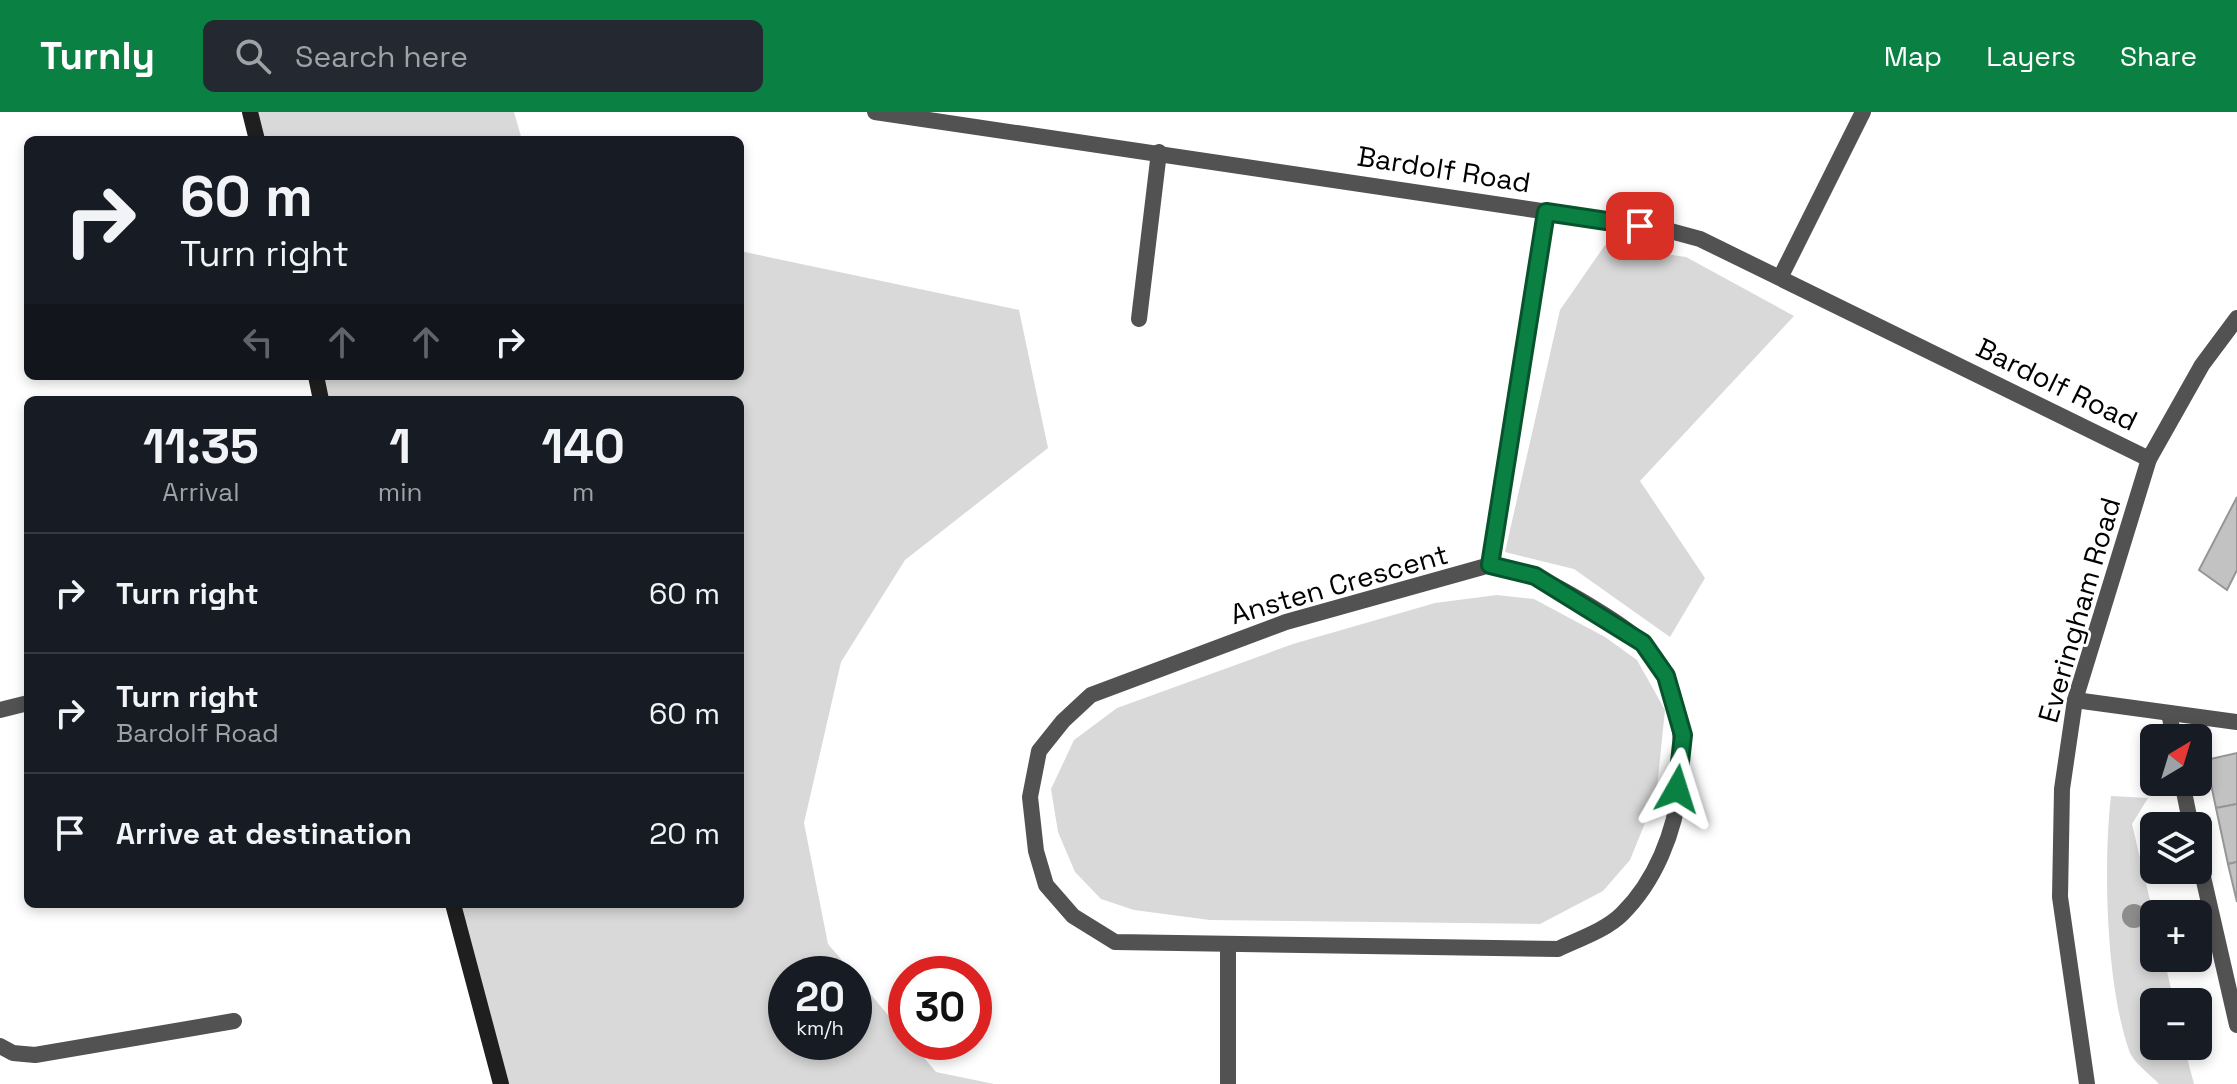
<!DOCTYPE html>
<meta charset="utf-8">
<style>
:root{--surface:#171b24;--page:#242831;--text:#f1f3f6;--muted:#9ea1a6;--line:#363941;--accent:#0b8043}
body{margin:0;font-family:"Space Grotesk",sans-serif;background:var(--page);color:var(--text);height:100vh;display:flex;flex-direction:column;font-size:30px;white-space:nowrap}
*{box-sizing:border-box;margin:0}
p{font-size:26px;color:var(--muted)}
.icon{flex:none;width:44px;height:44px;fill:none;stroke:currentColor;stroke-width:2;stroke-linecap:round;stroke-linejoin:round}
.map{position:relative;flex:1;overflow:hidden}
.side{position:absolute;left:24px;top:284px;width:720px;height:512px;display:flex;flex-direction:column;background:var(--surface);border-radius:12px;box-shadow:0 4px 12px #0003}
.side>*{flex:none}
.hud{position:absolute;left:24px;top:24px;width:720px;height:244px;border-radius:12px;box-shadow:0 4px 12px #0003;background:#171b24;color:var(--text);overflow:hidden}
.needle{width:52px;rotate:38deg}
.tools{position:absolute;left:2140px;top:612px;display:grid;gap:16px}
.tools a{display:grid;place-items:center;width:72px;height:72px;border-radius:12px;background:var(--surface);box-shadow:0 4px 12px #0003;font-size:40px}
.speed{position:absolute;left:768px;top:844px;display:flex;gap:16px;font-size:40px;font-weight:700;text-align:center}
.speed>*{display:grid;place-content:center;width:104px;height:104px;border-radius:50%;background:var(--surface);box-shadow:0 4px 12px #0003;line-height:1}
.speed small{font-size:20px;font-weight:400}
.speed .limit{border:12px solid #d22;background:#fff;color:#111}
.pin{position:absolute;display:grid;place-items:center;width:68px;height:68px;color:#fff;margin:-34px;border-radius:16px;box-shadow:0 4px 12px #0006}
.me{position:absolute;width:88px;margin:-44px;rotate:6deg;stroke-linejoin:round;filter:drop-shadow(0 0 6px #0008)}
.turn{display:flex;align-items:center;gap:28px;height:168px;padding:0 24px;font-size:36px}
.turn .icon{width:104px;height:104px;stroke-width:2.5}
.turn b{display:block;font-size:56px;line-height:68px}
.lanes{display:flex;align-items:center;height:76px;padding:0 24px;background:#0003;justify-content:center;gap:40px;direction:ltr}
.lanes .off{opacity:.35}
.eta{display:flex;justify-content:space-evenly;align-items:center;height:136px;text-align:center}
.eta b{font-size:48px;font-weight:800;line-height:56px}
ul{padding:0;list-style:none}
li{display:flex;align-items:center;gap:24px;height:120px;padding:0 24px;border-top:2px solid var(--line)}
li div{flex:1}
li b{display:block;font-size:30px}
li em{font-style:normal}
header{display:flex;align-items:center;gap:48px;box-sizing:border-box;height:112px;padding:0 40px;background:var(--accent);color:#fff}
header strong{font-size:38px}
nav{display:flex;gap:44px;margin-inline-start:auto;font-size:28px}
.search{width:560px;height:72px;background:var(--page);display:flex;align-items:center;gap:20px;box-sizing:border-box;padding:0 28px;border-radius:12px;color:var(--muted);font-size:30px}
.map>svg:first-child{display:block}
.green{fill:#d9d9d9}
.building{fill:#c2c2c2;stroke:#969696;stroke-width:2}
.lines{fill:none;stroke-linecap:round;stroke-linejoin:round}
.lane{stroke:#525252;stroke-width:16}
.street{stroke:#525252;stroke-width:16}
.secondary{stroke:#1f1f1f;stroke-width:16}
.tree{fill:#8d8d8d}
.route-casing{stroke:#07532c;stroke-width:20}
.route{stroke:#0b8043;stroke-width:14}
.labels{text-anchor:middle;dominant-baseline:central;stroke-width:6;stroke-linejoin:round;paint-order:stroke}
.street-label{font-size:28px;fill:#000;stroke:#fff}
</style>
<header>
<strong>Turnly</strong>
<div class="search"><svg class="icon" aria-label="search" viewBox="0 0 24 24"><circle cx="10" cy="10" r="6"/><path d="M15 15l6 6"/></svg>Search here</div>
<nav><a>Map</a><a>Layers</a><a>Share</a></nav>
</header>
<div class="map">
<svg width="2237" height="972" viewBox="0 0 2237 972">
<rect width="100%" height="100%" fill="#fff"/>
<g class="green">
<polygon points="255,0 514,0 522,28 262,28"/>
<polygon points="1605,133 1686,145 1794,204 1640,369 1705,466 1670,525 1574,457 1505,440 1560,198"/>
<polygon points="740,139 1019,198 1048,336 905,448 841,550 804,711 828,832 854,862 786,862 786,930 854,930 854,862 906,925 906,930 911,930 936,960 994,972 506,972 459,792 740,792 740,288 329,288 323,264 740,264"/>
<polygon points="1497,483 1534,487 1605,525 1637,548 1665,598 1657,676 1645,711 1630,748 1603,779 1540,812 1210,808 1134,798 1101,787 1075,760 1058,720 1051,677 1074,628 1117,596 1293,532 1435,491"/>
<path d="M2111,684L2148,686L2132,712L2154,805V846H2164L2174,890H2154V934H2184L2194,972H2159C2151,963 2135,952 2130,941C2106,876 2103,752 2111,684Z"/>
</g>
<g class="building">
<polygon points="2237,385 2237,458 2227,478 2199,458"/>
<polygon points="2237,641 2237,692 2216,696 2206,648"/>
<polygon points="2237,692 2237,750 2228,752 2216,696"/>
<polygon points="2237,750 2237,790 2228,752"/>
</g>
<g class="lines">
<g class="lane">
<polyline points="1139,207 1159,40"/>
<polyline points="2075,588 2237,610"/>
</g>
<g class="street">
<polyline points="875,0 1663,117 1700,127 2149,347"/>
<polyline points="1781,164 1863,0"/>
<path d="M1490,453C1505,457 1523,459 1537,465C1561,476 1630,515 1645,534C1705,605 1687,738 1622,802C1606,818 1579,827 1558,837L1115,830L1073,804L1046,773L1036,739L1030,685L1039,639L1063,609L1091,583L1286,510Z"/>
<polyline points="1490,453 1546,100"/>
<polyline points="0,598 28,591"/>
<polyline points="2169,601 2174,626"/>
<polyline points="2182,670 2191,714"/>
<polyline points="2198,743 2237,913"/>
<polyline points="1228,833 1228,972"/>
<polyline points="0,934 13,941 35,943 234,909"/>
<polyline points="2087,972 2060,785 2062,677 2075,588 2149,347 2202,253 2237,206"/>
</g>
<g class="secondary">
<polyline points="250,0 257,28"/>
<polyline points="316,264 321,288"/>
<polyline points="453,792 501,972"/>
</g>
</g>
<circle class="tree" cx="2134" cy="804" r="12"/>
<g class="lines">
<defs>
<polyline id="route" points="1640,114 1546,100 1490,453 1535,464 1643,531 1666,564 1683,623 1677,677"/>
</defs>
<use href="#route" class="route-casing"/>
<use href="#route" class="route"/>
</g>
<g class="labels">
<g class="street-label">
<text transform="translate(1444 57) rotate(9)">Bardolf Road</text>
<text transform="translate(2057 272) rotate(26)">Bardolf Road</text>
<text transform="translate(1339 472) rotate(-16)">Ansten Crescent</text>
<text transform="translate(2079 498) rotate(-74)">Everingham Road</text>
</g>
</g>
</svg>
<div class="tools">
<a><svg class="needle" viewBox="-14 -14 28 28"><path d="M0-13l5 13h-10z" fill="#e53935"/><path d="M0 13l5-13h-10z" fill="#9ea1a6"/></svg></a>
<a><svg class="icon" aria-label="layers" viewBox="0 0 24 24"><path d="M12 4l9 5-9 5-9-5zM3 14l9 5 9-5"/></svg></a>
<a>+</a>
<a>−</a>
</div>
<div class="speed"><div>20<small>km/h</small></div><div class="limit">30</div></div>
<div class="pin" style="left:1640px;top:114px;background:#d93025"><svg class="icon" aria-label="arrive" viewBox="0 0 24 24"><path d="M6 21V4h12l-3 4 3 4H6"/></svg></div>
<svg class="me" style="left:1677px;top:677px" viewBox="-20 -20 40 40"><path d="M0-17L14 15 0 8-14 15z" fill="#0b8043" stroke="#fff" stroke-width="4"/></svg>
<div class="hud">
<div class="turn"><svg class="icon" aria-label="right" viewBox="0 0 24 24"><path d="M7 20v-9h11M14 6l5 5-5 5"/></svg><div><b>60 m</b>Turn right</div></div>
<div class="lanes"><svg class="icon off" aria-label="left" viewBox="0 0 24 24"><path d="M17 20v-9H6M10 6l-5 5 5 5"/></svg><svg class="icon off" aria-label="ahead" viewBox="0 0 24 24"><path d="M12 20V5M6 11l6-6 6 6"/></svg><svg class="icon off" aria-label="ahead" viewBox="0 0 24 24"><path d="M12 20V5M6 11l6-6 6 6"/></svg><svg class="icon" aria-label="right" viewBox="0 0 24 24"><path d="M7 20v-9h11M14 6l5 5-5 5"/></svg></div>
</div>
<section class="side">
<div class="eta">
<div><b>11:35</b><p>Arrival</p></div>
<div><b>1</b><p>min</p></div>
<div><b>140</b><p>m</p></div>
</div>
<ul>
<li><svg class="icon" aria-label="right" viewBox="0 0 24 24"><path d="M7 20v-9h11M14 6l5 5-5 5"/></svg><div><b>Turn right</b></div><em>60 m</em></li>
<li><svg class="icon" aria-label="right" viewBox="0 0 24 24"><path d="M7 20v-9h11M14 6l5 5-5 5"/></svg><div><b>Turn right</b><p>Bardolf Road</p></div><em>60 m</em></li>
<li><svg class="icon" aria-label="arrive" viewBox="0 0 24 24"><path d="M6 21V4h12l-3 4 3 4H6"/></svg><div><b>Arrive at destination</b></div><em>20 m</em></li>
</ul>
</section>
</div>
